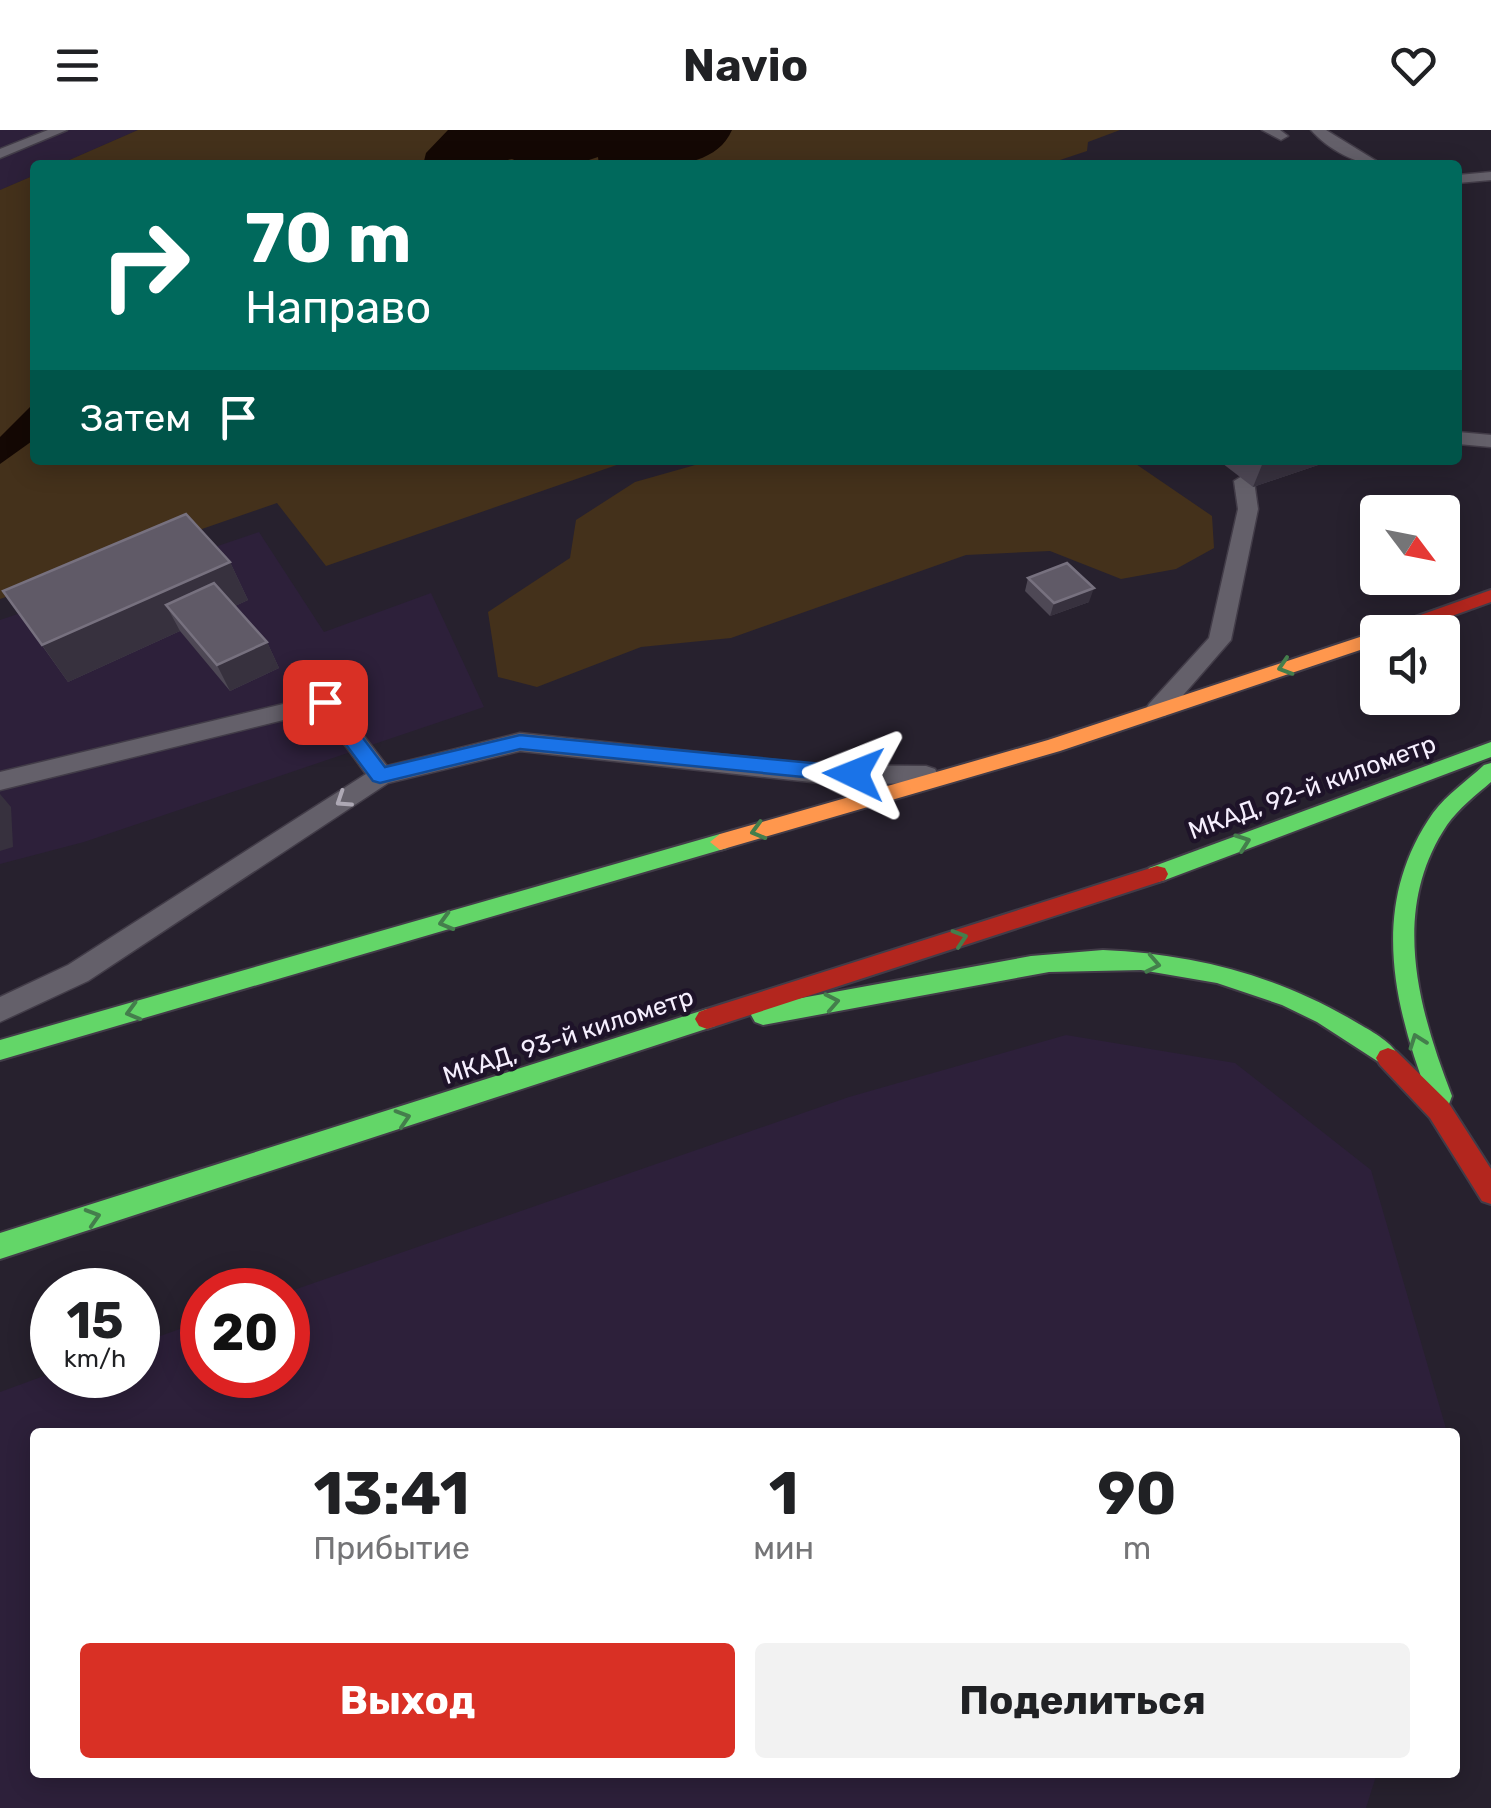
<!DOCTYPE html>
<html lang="ru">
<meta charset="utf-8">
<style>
:root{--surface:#fff;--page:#f2f2f2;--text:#202124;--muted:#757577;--accent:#d93025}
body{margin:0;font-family:Rubik,sans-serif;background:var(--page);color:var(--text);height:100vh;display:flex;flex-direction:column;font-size:38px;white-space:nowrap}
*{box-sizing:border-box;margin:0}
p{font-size:32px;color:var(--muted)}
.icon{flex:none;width:55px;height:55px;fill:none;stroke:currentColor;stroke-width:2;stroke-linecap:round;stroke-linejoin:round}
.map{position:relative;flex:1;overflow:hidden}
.drawer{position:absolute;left:30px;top:1298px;width:1430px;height:350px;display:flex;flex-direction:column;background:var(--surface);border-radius:10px;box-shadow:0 5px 25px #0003}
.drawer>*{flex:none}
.top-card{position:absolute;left:30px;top:30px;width:1432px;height:305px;border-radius:10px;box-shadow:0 5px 25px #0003;background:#00695c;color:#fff;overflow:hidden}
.needle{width:65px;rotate:122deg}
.fabs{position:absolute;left:1360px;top:365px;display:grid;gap:20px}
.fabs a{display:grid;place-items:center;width:100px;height:100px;border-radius:10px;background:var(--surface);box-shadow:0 5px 25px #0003;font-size:50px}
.speed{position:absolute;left:30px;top:1138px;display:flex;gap:20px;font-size:50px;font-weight:700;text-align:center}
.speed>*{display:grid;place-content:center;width:130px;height:130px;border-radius:50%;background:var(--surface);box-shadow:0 5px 25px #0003;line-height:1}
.speed small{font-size:25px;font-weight:400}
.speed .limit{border:15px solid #d22;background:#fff;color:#111}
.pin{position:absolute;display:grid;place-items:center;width:85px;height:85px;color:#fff;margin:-42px;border-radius:20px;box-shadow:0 5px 15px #0006}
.me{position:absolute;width:110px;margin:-55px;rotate:272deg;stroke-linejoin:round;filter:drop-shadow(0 0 8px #0008)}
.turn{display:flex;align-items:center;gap:35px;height:210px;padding:0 50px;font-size:45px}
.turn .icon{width:130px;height:130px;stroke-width:2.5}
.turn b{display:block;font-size:70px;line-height:85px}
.then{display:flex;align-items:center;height:95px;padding:0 50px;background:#0003;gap:20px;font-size:38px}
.eta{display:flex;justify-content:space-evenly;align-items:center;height:170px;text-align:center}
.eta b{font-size:60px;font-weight:700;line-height:70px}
.action{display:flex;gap:20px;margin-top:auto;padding:20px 50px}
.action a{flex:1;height:115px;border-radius:10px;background:var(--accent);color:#fff;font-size:40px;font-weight:700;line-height:115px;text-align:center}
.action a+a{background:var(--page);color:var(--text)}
header{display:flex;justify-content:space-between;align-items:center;height:130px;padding:0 50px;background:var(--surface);font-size:45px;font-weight:700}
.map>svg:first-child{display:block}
.built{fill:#2d203a}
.green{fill:#44311b}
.water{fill:#140804}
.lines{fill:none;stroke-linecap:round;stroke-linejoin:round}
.lane-casing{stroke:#423c48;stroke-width:3}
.fast-casing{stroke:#423c48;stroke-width:4}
.slow-casing{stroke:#423c48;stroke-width:4}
.jam-casing{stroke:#423c48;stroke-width:4}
.lane{fill:#64606a;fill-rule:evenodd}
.fast{fill:#63d668;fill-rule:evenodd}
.slow{fill:#ff974d;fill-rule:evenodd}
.jam{fill:#b3261e;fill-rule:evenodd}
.wall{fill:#4e4855}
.shaded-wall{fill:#37313e}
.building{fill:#605a67;stroke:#77717f;stroke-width:2.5}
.oneway{stroke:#447e4c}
.oneway2{stroke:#ada8b4}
.route{fill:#1a73e8;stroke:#114b97;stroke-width:2.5}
.labels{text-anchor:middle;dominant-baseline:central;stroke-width:9;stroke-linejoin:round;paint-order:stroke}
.street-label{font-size:25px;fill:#f6effe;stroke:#1e1329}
</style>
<header><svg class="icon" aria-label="menu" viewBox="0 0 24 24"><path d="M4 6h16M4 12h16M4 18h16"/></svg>Navio<svg class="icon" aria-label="heart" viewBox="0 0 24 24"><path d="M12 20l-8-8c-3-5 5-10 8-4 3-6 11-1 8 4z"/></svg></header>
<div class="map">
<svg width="1491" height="1678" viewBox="0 0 1491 1678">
<rect width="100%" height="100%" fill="#27212e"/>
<g class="built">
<polygon points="0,0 138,0 58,35 35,35 35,45 0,60"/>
<polygon points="259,402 324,502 431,463 484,577 84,712 0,734 0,490"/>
<polygon points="1066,905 1235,933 1371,1040 1447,1302 35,1302 35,1642 1377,1643 1366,1678 0,1678 0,1262 52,1243 138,1245 138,1214 202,1191 202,1245 288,1245 288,1162 849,967"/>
</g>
<g class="green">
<polygon points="138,0 1120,0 1088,12 1087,21 1060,30 1067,35 58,35"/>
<polygon points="35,45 35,330 631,330 326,436 277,373 0,469 0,60"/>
<polygon points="713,330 1130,330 1212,386 1214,418 1176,439 1121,449 1050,421 966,425 731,508 641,517 537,557 498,547 488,482 570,428 576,390 635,352"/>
</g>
<g class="water">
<path d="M448,0H732C712,46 640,35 599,35L598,27L574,35H526L512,29L481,35H423L426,23Z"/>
<polygon points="35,272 35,309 0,334 0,307"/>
</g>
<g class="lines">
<defs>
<g id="lane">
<polygon points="48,0 67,0 0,28 0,19"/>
<polygon points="1262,0 1280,0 1288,6 1281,10"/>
<path d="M1311,0H1326L1383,35C1356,35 1329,20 1311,0Z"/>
<polygon points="1491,42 1491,50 1458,53 1458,45"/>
<polygon points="1458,302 1491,305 1491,317 1458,314"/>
<polygon points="1244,345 1254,351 1258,379 1231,510 1165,586 1149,586 1145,580 1149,574 1209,508 1238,379 1234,351"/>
<polygon points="325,564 333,566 387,636 520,603 821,635 926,636 935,639 938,645 935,651 926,654 821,653 520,621 388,653 88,851 0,892 0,867 68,835 366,644 320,581 0,660 0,642"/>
</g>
<g id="fast">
<polygon points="1491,612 1491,627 1165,750 1157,752 1146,744 1149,738"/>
<path d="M1491,633V652C1476,665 1459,678 1447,695C1390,780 1418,878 1452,966L1449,974L1440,977L1431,974L1428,966C1392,870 1370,773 1433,683C1447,664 1467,651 1484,635Z"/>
<polygon points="720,704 727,706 730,712 727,718 0,930 0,910"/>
<path d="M1103,820C1195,824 1280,846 1359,894C1373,902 1393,913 1400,928L1396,935L1388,938L1317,892L1282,875L1217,853L1141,840L1049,842L763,895L755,892L751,885L755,878L763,875L1031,826Z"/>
<polygon points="707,879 715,882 719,889 715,896 0,1129 0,1103"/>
</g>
<polygon id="slow" points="1378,501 1384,502 1378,502 1378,514 1060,621 720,720 710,712 720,704 1048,610"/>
<g id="jam">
<polygon points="1491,460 1491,472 1407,502 1381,502 1384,498"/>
<polygon points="1157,736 1165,738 1168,744 1165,750 707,899 699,896 695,889 699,882 707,879"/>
<polygon points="1388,918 1396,921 1448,972 1491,1039 1491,1074 1482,1071 1430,988 1380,935 1376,928 1380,921"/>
</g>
</defs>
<use href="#lane" class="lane-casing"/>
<use href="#fast" class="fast-casing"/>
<use href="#slow" class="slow-casing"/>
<use href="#jam" class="jam-casing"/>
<use href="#lane" class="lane"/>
<use href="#fast" class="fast"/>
<use href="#slow" class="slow"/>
<use href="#jam" class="jam"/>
</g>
<g class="wall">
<polygon points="1218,330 1328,330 1327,332 1253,357"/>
<polygon points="230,432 248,470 235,476 267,512 279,538 230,561 180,501 68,552 3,461"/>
<polygon points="1028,448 1089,472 1050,486 1025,461"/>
</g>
<g class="shaded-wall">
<polygon points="1264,330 1328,330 1327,332 1253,357"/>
<polygon points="230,432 248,470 186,499 166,475 180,501 68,552 42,515"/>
<polygon points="1094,458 1089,472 1050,486 1054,473"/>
<polygon points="267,512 279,538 230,561 217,535"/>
<polygon points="0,664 11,677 13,717 0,721"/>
</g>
<g class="building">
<polygon points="186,384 230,432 42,515 3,461"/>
<polygon points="1067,433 1094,458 1054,473 1028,448"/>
<polygon points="214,453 267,512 217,535 166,475"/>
</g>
<defs><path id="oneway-chevron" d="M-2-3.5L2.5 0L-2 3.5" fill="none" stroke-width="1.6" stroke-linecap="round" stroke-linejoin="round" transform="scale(2.5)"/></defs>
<g class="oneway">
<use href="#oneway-chevron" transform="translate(1285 537) rotate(162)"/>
<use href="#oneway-chevron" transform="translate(758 701) rotate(164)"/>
<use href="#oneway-chevron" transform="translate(1243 712) rotate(-20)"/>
<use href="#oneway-chevron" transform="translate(446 792) rotate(164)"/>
<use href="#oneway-chevron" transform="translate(960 808) rotate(-18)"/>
<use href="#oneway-chevron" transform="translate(1153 834) rotate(11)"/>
<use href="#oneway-chevron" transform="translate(832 872) rotate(-11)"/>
<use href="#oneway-chevron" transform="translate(133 882) rotate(164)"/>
<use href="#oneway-chevron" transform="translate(1417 911) rotate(-110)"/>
<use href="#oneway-chevron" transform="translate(403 988) rotate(-18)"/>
<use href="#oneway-chevron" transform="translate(93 1087) rotate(-17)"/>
</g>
<use class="oneway2" href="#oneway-chevron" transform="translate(343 670) rotate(147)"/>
<polygon class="route" points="325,565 332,567 385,637 520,605 854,637 864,644 854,652 520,619 380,653 373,651 318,577 315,572"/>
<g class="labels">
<g class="street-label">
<text transform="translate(1312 657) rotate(-20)">МКАД, 92-й километр</text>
<text transform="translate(568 906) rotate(-18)">МКАД, 93-й километр</text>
</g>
</g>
</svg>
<div class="fabs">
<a><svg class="needle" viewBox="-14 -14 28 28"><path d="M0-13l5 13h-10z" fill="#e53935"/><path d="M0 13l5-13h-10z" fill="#757577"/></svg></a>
<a><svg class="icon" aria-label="sound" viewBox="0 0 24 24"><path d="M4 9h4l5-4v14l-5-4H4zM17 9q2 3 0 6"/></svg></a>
</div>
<div class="speed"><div>15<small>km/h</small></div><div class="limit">20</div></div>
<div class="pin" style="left:325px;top:572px;background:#d93025"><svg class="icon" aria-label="arrive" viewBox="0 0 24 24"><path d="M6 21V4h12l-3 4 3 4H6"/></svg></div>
<svg class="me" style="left:854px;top:644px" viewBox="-20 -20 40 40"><path d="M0-17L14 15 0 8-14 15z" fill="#1a73e8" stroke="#fff" stroke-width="4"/></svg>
<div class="top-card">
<div class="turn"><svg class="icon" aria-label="right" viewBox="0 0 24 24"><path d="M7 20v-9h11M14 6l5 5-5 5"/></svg><div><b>70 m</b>Направо</div></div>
<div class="then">Затем<svg class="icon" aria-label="arrive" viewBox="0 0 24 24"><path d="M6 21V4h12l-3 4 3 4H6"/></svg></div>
</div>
<section class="drawer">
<div class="eta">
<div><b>13:41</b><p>Прибытие</p></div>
<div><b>1</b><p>мин</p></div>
<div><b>90</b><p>m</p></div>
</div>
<div class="action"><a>Выход</a><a>Поделиться</a></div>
</section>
</div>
